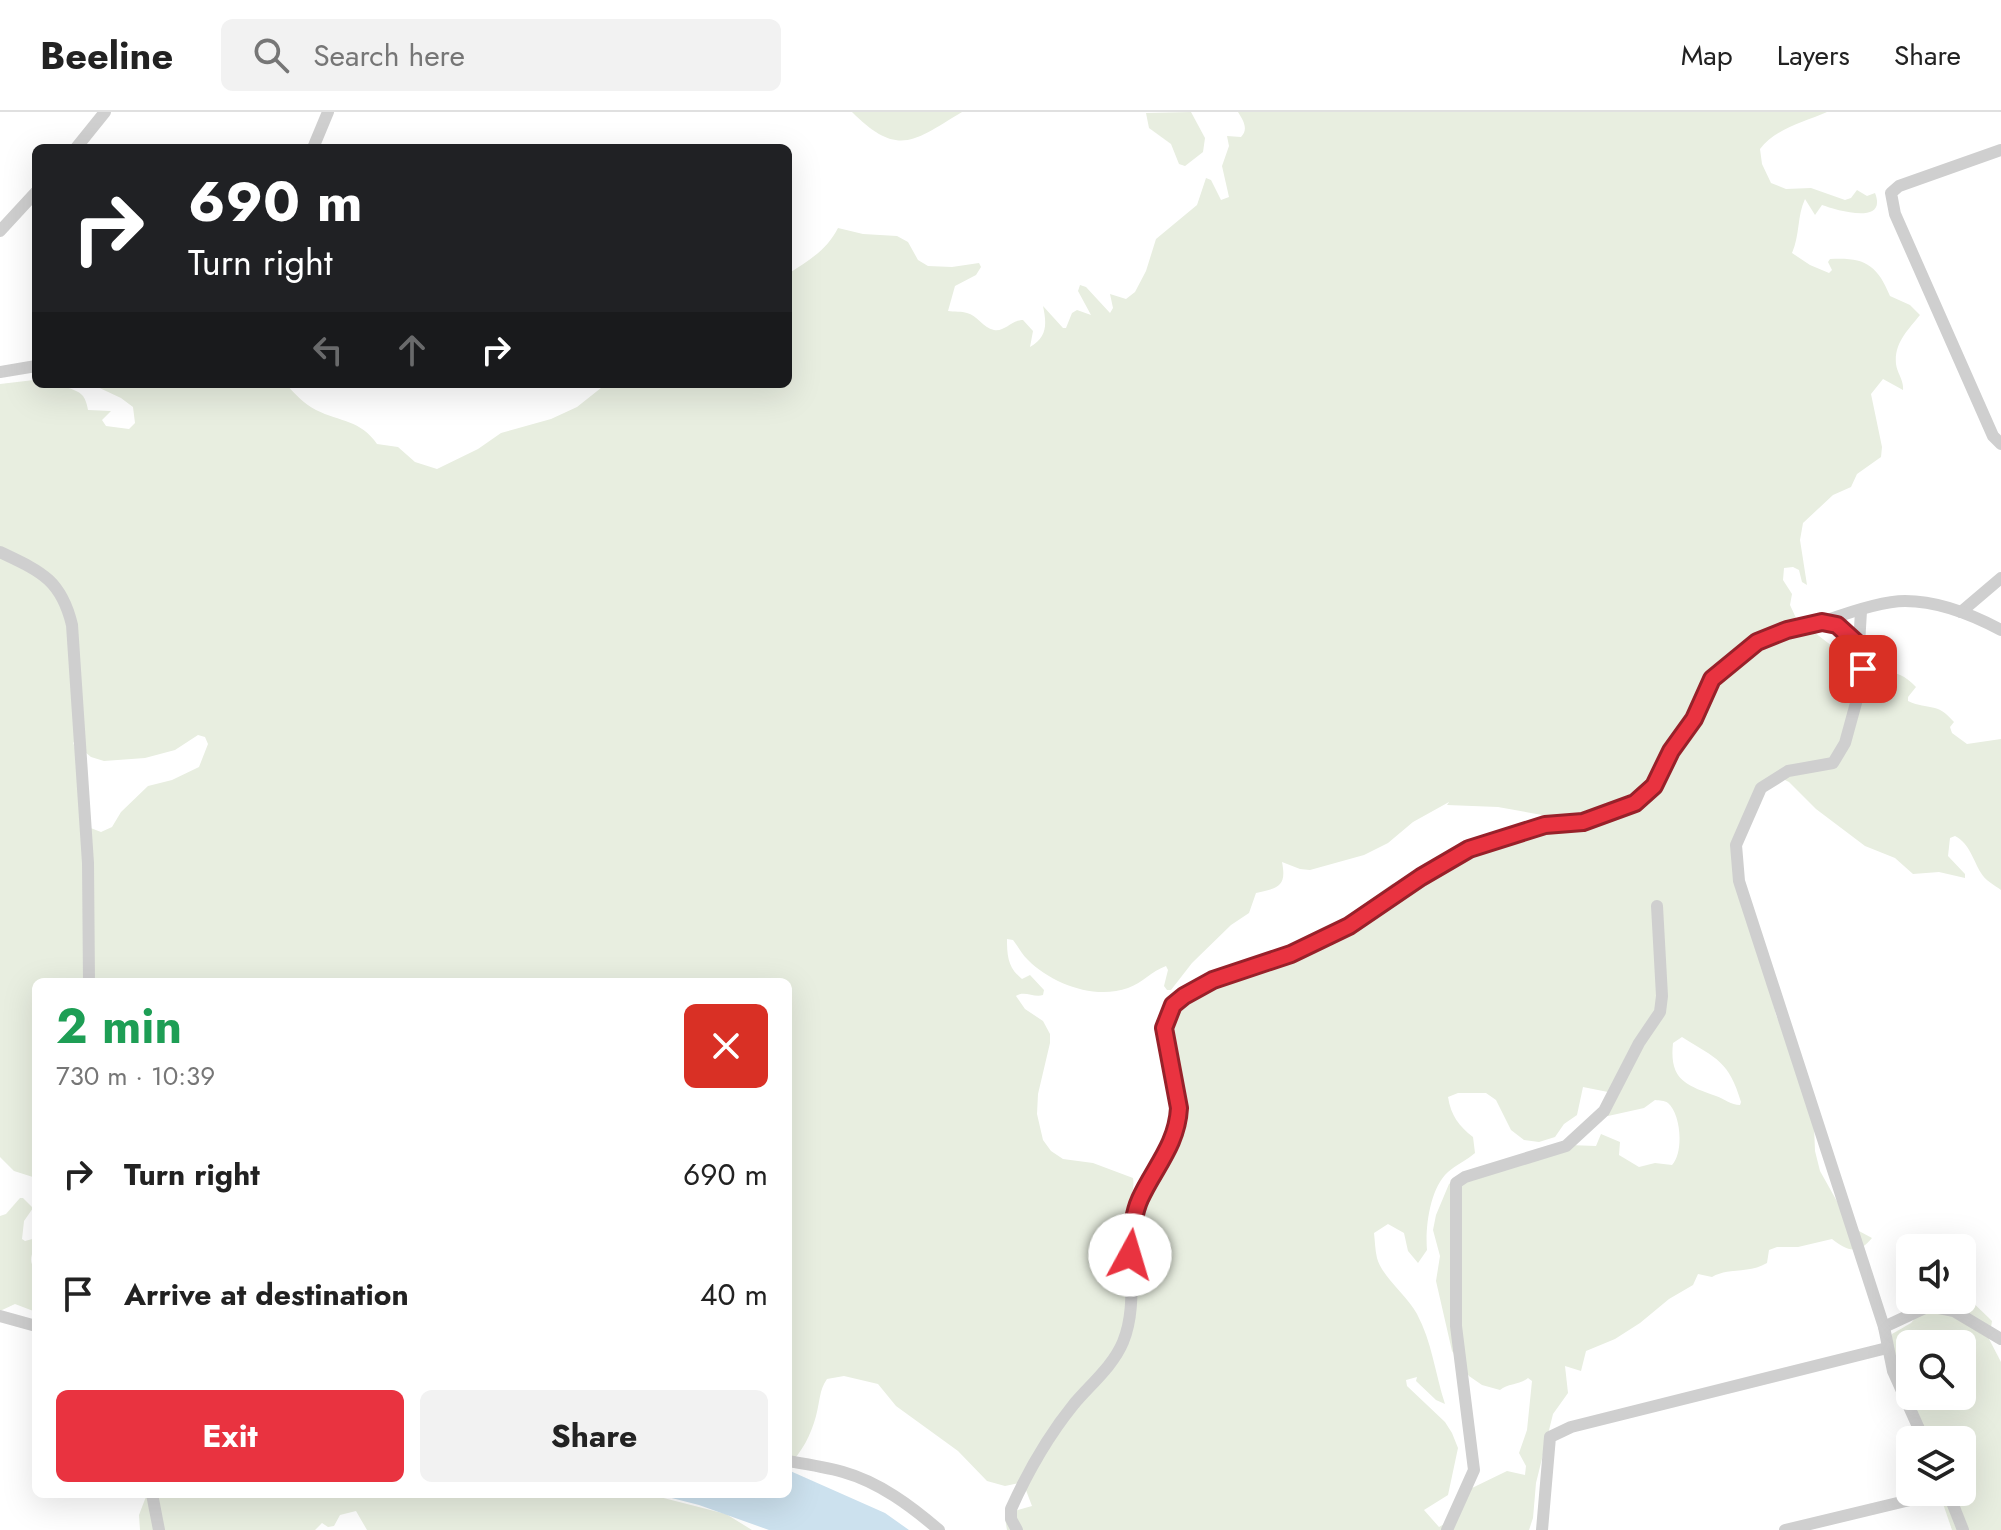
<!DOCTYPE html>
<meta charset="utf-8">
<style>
:root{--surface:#fff;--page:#f2f2f2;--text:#222;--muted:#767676;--line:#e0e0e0;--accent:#e93340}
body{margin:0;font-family:Jost,sans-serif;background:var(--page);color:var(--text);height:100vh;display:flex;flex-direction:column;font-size:30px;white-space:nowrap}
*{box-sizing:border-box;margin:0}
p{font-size:26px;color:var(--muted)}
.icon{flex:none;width:44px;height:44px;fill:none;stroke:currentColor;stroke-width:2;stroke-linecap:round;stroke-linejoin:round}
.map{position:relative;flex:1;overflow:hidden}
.drawer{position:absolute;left:32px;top:866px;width:760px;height:520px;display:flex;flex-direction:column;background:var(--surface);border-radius:12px;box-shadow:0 8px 32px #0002}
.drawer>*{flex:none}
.top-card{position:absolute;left:32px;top:32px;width:760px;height:244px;border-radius:12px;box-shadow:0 8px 32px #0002;background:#202124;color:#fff;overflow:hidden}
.controls{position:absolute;left:1896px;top:1122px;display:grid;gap:16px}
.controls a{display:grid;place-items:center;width:80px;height:80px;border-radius:12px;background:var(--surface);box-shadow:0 8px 32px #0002;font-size:40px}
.pin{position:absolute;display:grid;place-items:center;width:68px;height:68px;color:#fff;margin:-34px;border-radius:16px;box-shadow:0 4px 12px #0006}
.me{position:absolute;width:88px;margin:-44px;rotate:6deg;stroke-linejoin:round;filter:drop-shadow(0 0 6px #0008)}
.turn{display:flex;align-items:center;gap:28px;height:168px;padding:0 24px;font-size:36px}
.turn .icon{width:104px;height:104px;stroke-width:2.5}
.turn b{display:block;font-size:56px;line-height:68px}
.lanes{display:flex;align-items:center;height:76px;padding:0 24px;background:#0003;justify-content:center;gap:40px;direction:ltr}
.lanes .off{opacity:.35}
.round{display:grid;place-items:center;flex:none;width:84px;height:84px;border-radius:12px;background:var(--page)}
.head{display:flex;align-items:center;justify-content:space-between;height:136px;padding:0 24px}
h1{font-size:48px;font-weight:700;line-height:60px;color:#1e9e55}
.action{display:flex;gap:16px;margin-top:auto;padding:16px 24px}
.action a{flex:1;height:92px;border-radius:12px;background:var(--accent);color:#fff;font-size:32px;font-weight:700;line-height:92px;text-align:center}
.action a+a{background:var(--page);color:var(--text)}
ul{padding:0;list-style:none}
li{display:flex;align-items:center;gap:24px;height:120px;padding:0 24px}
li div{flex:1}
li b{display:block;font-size:30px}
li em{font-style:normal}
header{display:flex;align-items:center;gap:48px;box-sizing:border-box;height:112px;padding:0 40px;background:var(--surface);border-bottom:2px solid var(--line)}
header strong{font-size:38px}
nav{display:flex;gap:44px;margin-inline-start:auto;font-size:28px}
.search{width:560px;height:72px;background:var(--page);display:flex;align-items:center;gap:20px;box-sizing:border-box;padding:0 28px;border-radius:12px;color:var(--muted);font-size:30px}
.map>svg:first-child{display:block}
.green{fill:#e8eee0;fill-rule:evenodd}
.water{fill:#cce1ee}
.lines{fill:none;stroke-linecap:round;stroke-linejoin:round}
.minor{stroke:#cfcfcf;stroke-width:12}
.route-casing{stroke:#97212a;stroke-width:20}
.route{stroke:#e93340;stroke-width:14}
</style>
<header>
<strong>Beeline</strong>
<div class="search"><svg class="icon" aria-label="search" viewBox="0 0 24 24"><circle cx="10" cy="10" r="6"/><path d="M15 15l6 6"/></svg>Search here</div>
<nav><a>Map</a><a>Layers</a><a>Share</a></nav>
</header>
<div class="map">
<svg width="2001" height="1418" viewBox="0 0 2001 1418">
<rect width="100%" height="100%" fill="#fff"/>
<g class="green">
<path d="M852,0H962C914,29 898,46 852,0Z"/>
<polygon points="1191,0 1205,26 1203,40 1185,54 1179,52 1171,32 1149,16 1146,1"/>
<path d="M1238,0H1827C1804,10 1775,17 1760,37L1762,52L1771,71L1786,77L1811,76L1845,88L1851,86L1857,78L1867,84L1875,81C1888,114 1836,98 1822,93L1815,103L1805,87C1797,104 1800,123 1792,141L1810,153L1829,161L1832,158L1828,150L1830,147C1864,145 1877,152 1890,184L1910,193L1920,203C1908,218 1894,231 1896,252C1897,261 1904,268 1903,278L1883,267L1871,282L1882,335L1881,345L1857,362L1851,375L1833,383L1803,411L1800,428L1807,473L1802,470L1799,458L1793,455L1784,456L1783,468L1792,482L1790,493L1796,506L1855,552L1861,563C1884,558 1899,557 1916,575L1908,585V589C1930,599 1936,589 1954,610L1950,615L1952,621L1967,632L2001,627V778C1994,773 1985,768 1981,761C1973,748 1970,732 1955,724L1950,726L1948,744L1965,762V766L1939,760L1913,762L1895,746L1865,734L1816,697L1789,670L1779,665L1768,666L1741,730L1743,771L1776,903L1794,947L1814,1014L1815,1039L1820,1059L1848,1109L1859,1119L1872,1126C1858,1143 1847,1139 1832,1127L1798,1135H1777L1769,1138L1767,1151C1749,1162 1729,1155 1712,1165L1698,1162L1693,1173L1669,1187L1640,1211L1615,1227L1586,1239L1581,1259L1565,1254L1568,1281L1553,1302L1536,1371L1533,1406L1529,1418H1007L1005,1406L1011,1400L1032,1394L1024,1373L1019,1371L1005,1374L987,1369L958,1339L896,1294L878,1272L844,1264L827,1267C819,1278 820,1290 816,1304C811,1323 802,1340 788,1354V870H36V1066L14,1059L0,1045V272L34,268L36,272C48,272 75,274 83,284C86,288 87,293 88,298L111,299L102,308L106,314L129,317L135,311L133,295L121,286L91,272H286C295,282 304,292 316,298C340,310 361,308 377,332L398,335L415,350L437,357L478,337L501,321L551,307L577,295L606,272H788V162C808,149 827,138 838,116L863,122L897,124L908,130L918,148L928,154L952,155L979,151L981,155L976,163L955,174L948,199C954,200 962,199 967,201C977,203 983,216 994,218C1005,220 1011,208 1023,208L1033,219L1030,235C1047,225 1047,213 1043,194L1063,216H1066L1072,201L1077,198L1091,203L1078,179L1080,173L1086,175L1110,201L1113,196L1110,182L1126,187L1135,180L1146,159L1156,127L1197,93L1206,66L1211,68L1221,88L1229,85L1222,54L1229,34L1227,24L1241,25C1249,17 1243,8 1238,0ZM198,623L205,625L208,632L199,655L172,668L148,674L121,700L112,715L101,720L88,715L76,639L73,630L91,645L104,649L145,646L175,638ZM1449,690L1447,693L1498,695L1542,703H1583L1585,708L1461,741L1425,760L1392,772L1306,834L1187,883L1175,901L1171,924L1182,1024L1146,1083L1126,1127C1116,1102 1137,1087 1133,1066L1093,1051L1063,1047L1051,1039L1043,1028L1037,1002L1038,982L1050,931V922L1043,909L1025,897L1016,884C1024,878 1034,886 1043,883L1044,878L1030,863L1022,867C1008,856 1007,844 1007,827L1013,828C1018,834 1022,843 1028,848C1052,872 1095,888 1128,876C1142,871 1152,859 1166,854L1168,858L1164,874L1167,878H1171L1192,851L1231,813L1249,801L1256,781C1278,776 1287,775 1282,750L1300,757L1310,758L1364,743L1388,731L1413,710ZM1682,925C1717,947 1729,949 1741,990L1740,993C1731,993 1725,987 1716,984C1686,973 1669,968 1673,931ZM1583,975L1608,980L1605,1003L1608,1004L1644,996L1655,988C1660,989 1664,988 1668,991C1681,1002 1684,1040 1672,1053L1655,1051L1639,1055L1619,1043L1620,1030L1601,1022L1596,1034L1569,1033L1462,1063L1449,1072L1436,1103L1433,1118L1440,1144L1436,1169L1452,1239L1469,1264L1482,1273L1500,1278C1508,1271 1519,1273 1528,1266L1532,1269L1527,1318L1519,1341L1526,1354L1525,1363L1507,1359L1472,1376L1446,1411L1439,1415L1424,1398L1448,1383L1458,1336L1452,1321L1445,1310L1407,1274L1406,1268L1417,1265L1416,1269L1436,1288L1445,1292C1435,1261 1432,1230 1417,1202C1407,1183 1382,1165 1377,1146C1375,1138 1375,1129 1374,1121L1388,1112L1404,1121L1408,1139L1418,1151L1427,1138C1425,1115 1430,1076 1448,1060C1456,1053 1467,1048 1475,1041L1473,1025C1459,1014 1451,1004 1448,985L1458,981H1486L1496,988L1511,1018L1524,1028L1539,1030L1555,1025L1564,1012L1577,1003Z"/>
<path d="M20,1086H23L33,1096L24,1109L22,1127L25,1129L36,1126C36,1139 25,1147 36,1158V1200L15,1192L0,1199V1104L6,1102Z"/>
<path d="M1962,1180L1992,1209L1989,1227L2001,1250V1418H1952L1939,1380H1962V1328H1919L1889,1233L1892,1222L1911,1211L1931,1188H1962ZM1910,1232H1962V1284H1910Z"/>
<polygon points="147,1382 648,1382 726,1402 752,1418 367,1418 356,1399 340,1403 334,1414 328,1415 322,1411 315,1418 140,1418 139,1403"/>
</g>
<polygon class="water" points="788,1358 885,1401 909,1418 769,1418 699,1393 656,1382 788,1382"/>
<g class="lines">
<g class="minor">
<polyline points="76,36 105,0"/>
<polyline points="313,36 328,0"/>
<polyline points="2001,38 1899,74 1891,81 1895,102 1993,324 2001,332"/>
<polyline points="0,119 36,80"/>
<polyline points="0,260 36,254"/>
<path d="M0,440C40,459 61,467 72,513L88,751L89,870"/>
<polyline points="1961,500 2001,466"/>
<path d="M1825,509C1847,501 1881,489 1905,489C1937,489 1973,503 2001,518"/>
<polyline points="1859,533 1861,499"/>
<polyline points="0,1204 36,1214"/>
<polyline points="1924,1328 1893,1259 1884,1215 1929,1194 1954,1199 2001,1227"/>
<path d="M788,1349C806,1352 825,1355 843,1360C879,1370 911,1394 939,1418"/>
<polyline points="1948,1380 1963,1418"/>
<polyline points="152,1382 159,1418"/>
<path d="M1017,1418L1011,1407V1397C1028,1359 1048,1324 1074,1292C1091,1272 1113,1254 1123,1230C1141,1186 1122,1135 1139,1091C1151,1057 1178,1034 1179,996L1164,916L1173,893L1184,884L1213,868L1291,842L1349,814L1421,765L1469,737L1545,713L1583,710L1635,691L1654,674L1671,639L1694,607L1712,567L1757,530L1787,518L1822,510L1837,513L1859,533L1863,557L1859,580L1845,631L1833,651L1788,659L1761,676L1736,733L1739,769L1884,1215"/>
<polyline points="1447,1418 1474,1358 1456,1214 1456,1071 1465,1065 1566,1034 1604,999 1639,931 1660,900 1662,884 1657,794"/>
<polyline points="1542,1418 1550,1325 1571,1315 1887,1236"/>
<polyline points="1785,1418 1939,1381"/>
</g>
</g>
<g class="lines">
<defs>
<path id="route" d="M1130,1143C1132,1125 1132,1105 1140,1087C1154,1056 1177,1033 1179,996L1164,916L1173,893L1184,884L1213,868L1291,842L1349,814L1421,765L1469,737L1545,713L1583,710L1635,691L1654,674L1671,639L1694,607L1712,567L1757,530L1787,518L1822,510L1837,513L1859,533L1863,557"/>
</defs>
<use href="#route" class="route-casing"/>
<use href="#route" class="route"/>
</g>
</svg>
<div class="controls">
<a><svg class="icon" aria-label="sound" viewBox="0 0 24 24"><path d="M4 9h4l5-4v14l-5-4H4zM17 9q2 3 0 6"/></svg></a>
<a><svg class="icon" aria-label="search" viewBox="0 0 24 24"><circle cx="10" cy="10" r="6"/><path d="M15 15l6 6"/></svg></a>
<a><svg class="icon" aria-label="layers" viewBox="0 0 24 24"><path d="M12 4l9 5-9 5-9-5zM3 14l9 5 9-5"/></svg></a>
</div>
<div class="pin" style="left:1863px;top:557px;background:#d93025"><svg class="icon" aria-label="arrive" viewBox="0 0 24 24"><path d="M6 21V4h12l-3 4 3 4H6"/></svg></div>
<svg class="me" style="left:1130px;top:1143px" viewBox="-20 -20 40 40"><circle r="19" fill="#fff"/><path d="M0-13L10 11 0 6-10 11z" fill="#e93340"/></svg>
<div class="top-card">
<div class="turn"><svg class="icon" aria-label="right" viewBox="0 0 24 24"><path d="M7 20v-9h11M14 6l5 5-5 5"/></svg><div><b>690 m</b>Turn right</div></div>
<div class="lanes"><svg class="icon off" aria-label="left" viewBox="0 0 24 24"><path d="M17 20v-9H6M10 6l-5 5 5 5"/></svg><svg class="icon off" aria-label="ahead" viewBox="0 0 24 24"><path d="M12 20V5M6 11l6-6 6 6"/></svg><svg class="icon" aria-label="right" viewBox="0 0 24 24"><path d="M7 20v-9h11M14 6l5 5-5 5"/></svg></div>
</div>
<section class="drawer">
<div class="head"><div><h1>2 min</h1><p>730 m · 10:39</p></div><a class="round" style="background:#d93025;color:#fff"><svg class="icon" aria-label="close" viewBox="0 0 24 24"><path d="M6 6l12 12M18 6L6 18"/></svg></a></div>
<ul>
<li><svg class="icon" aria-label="right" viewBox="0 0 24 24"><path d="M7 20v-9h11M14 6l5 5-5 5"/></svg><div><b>Turn right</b></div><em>690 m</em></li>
<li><svg class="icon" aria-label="arrive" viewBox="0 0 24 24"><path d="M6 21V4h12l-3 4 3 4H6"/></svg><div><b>Arrive at destination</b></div><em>40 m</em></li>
</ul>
<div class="action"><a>Exit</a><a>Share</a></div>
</section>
</div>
